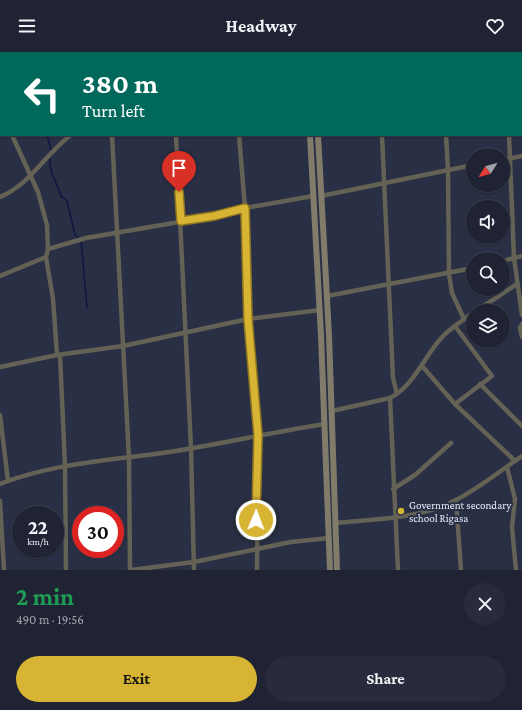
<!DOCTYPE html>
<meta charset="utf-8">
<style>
:root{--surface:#1f2333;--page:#272b3b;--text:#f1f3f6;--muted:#a1a4ac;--line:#3c404e;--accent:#d8b434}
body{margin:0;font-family:"Crimson Pro",serif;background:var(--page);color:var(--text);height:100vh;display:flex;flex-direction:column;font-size:15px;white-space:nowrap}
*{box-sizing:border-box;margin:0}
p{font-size:13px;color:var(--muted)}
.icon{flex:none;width:22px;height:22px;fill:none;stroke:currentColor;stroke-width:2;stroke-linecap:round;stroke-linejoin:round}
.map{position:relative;height:518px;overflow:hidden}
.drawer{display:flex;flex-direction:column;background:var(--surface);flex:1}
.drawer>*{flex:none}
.hud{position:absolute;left:0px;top:0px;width:522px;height:84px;box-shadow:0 1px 3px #0004,0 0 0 1px var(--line);background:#00695c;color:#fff;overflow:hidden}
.needle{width:26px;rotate:233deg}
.fabs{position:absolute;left:466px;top:96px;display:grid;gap:8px}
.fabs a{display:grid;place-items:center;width:44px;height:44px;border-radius:50%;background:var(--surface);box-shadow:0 1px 3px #0004,0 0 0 1px var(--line);font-size:20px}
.speed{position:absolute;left:12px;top:454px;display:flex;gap:8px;font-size:20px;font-weight:700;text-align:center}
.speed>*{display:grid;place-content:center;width:52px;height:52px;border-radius:50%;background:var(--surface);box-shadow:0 1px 3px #0004,0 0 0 1px var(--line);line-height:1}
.speed small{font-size:10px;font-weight:400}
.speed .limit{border:6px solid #d22;background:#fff;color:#111}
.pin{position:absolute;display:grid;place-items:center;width:34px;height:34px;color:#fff;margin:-41px -17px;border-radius:50% 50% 50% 0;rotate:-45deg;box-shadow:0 0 4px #0007}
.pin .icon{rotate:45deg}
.me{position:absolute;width:44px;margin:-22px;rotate:1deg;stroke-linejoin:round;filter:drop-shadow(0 0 3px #0008)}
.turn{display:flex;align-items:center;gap:14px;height:84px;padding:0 16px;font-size:18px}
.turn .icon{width:52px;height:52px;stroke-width:2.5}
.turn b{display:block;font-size:28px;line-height:34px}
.round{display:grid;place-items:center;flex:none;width:42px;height:42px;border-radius:21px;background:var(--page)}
.headline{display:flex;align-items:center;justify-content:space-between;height:68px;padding:0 16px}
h1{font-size:24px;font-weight:700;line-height:30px;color:#1e9e55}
.action{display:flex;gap:8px;margin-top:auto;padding:8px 16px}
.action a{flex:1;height:46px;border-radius:24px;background:var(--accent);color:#111;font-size:16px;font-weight:700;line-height:46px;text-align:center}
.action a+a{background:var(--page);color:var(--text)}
header{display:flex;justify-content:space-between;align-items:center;height:52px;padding:0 16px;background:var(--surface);font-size:18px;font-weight:700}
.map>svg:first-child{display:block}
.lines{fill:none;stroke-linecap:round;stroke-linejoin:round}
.stream{stroke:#101443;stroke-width:1.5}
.street{stroke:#646155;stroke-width:4.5}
.secondary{stroke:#817c6a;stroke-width:6}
.route-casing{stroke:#8c7522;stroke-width:10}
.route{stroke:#d8b434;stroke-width:7}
.poi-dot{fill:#d8b434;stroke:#292f44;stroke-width:1.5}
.labels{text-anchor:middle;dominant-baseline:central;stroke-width:4;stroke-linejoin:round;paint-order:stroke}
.poi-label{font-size:11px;fill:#e7ebf9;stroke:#292f44;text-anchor:start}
</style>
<header><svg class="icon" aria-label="menu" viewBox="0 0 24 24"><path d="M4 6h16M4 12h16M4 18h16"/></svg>Headway<svg class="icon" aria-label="heart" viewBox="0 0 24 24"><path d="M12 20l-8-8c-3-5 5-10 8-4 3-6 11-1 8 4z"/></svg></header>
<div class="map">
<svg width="522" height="518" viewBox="0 0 522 518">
<rect width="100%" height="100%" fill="#292f44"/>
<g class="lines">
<g class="stream">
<polyline points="30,0 30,1"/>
<polyline points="47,83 51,98"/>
<path d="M50,104C48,120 57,130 61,144L67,149L75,183L81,188L87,256"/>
</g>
<g class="street">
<polyline points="105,0 105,1"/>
<polyline points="169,0 169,1"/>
<polyline points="233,0 233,1"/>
<polyline points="376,0 376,1"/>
<polyline points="445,0 445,1"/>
<polyline points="505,0 505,1"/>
<polyline points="460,1 465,0"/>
<polyline points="0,64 1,65"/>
<polyline points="12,83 38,140 47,173 48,197 46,205 53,247 57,303"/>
<polyline points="112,83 129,406 130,518"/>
<polyline points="176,83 191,396 194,518"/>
<polyline points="239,83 245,156 248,267 258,383 257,518"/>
<polyline points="382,83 393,326 397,342"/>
<polyline points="446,83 448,118 449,222 452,241 464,267"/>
<polyline points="509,83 514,206 522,263"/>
<polyline points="503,108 522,104"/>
<polyline points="321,144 473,113"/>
<path d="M0,145C31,132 45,102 71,83"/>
<polyline points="48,197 86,186 214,164 245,156 313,144"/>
<polyline points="503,209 522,204"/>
<polyline points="0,224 46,205"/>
<polyline points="327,244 473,216"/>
<polyline points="476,259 517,232"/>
<polyline points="522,272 520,276 522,285"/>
<polyline points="455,274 492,324 455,352"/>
<polyline points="60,303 65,414 66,518"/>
<polyline points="422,314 455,352 515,409"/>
<polyline points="0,315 57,303 123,294 248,267 320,258"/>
<polyline points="480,332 522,374"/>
<polyline points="390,346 398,518"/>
<path d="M332,359L390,346C415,333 424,304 443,284C452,275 463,268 473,261"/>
<polyline points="0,363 8,429"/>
<polyline points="507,415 515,447 512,475 516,518"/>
<path d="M0,432C53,411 113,408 169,400C221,392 273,380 325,372"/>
<polyline points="393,437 415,423 451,391"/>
<polyline points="456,448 461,518"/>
<polyline points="0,449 4,518"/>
<path d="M336,471C374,467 421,467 456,448C479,436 500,419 522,404"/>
<polyline points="131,518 194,510 291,490 329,486"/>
</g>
<g class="secondary">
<polyline points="305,0 305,1"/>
<polyline points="313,0 313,1"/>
<polyline points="310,83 321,283 330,518"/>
<polyline points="318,83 329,283 337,518"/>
</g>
</g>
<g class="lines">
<defs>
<polyline id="route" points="179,140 181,169 214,164 245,156 248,267 258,383 256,468"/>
</defs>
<use href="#route" class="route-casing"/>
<use href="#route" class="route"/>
</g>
<circle class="poi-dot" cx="401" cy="459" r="4"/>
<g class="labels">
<g class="poi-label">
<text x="409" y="453">Government secondary<tspan x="409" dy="13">school Rigasa</tspan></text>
</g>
</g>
</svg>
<div class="fabs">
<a><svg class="needle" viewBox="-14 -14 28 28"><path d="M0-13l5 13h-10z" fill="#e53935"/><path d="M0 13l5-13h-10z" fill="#a1a4ac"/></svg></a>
<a><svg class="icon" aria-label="sound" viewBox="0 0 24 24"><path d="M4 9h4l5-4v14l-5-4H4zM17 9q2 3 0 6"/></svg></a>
<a><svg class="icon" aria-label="search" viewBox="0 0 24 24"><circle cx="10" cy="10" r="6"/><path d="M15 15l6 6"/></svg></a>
<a><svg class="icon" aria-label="layers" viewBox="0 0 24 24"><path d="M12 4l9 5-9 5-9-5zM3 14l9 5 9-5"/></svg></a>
</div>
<div class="speed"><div>22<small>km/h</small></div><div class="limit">30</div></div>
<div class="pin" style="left:179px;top:140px;background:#d93025"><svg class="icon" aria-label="arrive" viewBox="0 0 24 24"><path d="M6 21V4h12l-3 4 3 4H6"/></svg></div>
<svg class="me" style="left:256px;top:468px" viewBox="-20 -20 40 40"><circle r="17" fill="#d8b434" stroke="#fff" stroke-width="3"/><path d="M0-11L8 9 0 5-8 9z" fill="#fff"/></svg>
<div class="hud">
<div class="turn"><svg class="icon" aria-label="left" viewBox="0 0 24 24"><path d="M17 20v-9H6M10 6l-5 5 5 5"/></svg><div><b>380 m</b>Turn left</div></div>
</div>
</div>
<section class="drawer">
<div class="headline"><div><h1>2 min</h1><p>490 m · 19:56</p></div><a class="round"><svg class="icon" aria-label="close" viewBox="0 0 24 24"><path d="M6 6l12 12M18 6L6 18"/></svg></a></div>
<div class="action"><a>Exit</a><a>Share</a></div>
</section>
